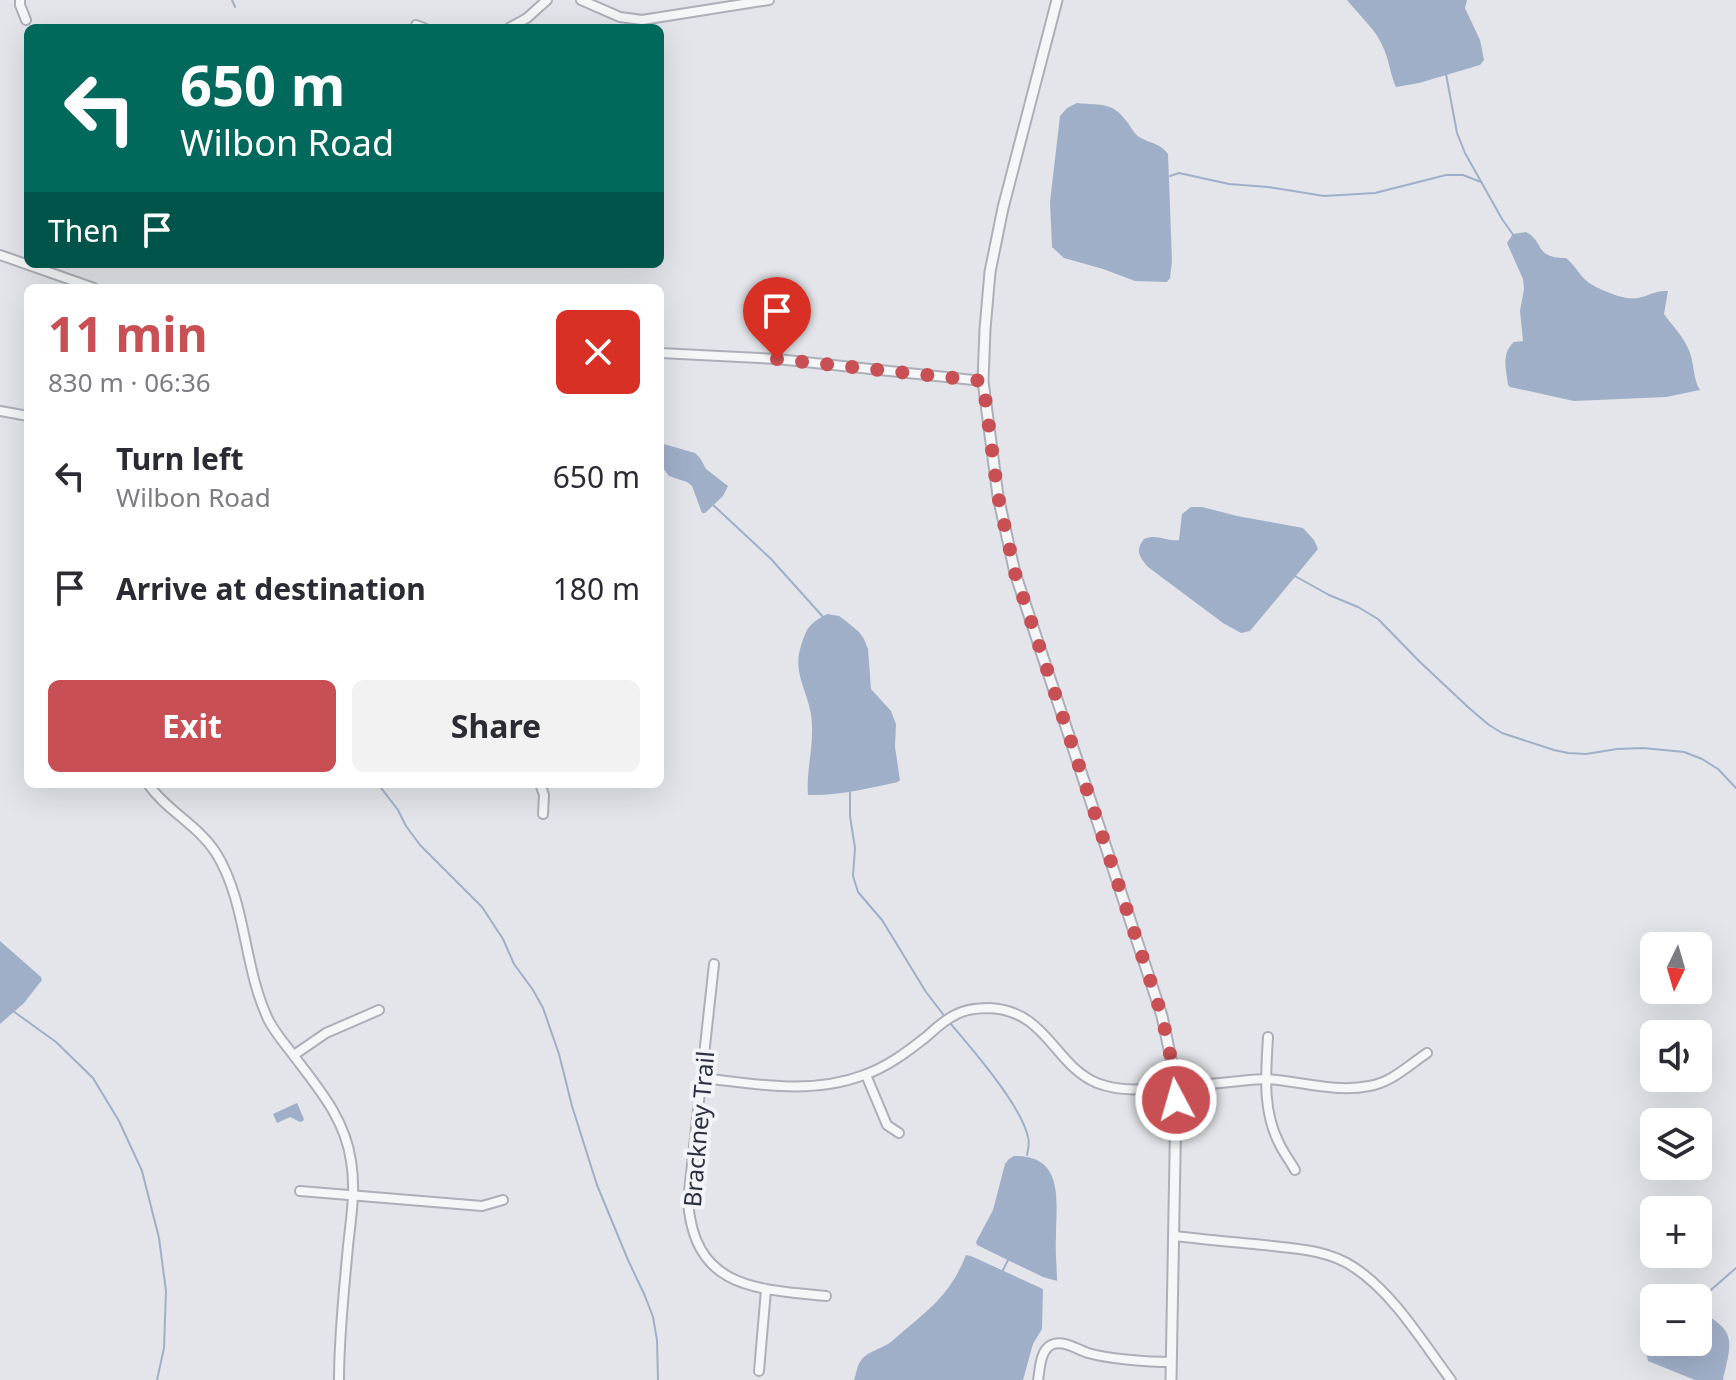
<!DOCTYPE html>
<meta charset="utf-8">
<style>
:root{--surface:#fff;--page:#f2f2f3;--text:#2b2b33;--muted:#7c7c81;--accent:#c84f53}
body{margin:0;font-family:"Noto Sans",sans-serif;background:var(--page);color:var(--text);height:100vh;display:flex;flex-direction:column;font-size:30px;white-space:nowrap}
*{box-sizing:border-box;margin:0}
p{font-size:26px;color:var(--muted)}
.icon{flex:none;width:44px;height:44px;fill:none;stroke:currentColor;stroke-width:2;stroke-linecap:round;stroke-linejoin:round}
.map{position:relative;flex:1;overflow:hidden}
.panel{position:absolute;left:24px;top:284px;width:640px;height:504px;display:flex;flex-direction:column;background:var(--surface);border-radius:12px;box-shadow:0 8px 32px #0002}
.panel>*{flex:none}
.hud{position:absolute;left:24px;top:24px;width:640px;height:244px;border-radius:12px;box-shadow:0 8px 32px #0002;background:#00695c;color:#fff;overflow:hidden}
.needle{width:52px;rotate:185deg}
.tools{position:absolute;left:1640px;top:932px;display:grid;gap:16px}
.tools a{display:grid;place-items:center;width:72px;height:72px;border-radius:12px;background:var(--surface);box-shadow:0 8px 32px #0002;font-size:40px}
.pin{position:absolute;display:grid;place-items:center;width:68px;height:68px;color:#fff;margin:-82px -34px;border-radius:50% 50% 50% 0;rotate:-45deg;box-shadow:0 0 8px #0007}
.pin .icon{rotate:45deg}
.me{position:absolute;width:88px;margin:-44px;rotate:354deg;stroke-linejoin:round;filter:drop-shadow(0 0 6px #0008)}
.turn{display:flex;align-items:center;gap:28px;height:168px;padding:0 24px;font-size:36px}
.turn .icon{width:104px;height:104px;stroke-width:2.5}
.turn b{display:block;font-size:56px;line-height:68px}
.then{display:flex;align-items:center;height:76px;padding:0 24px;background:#0003;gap:16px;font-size:30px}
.round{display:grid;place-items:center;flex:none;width:84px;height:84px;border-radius:12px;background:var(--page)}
.head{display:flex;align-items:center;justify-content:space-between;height:136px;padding:0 24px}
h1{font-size:48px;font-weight:700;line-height:60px;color:var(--accent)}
.primary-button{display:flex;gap:16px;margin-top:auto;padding:16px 24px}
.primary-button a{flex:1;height:92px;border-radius:12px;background:var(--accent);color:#fff;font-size:32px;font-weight:700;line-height:92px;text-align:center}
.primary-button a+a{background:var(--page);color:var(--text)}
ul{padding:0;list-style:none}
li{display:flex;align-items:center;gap:24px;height:112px;padding:0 24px}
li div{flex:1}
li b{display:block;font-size:30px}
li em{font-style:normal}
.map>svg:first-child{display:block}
.water{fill:#a0afc8}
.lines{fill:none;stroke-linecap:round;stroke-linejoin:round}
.stream{stroke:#a0afc8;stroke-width:2}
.minor-casing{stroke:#acafb7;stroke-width:12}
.tertiary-casing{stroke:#acafb7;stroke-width:13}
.minor{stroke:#f5f6f8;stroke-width:8}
.tertiary{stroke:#f5f6f8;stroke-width:9}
.route{stroke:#c84f53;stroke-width:14;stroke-dasharray:0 25.2}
.labels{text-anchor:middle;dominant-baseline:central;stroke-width:8;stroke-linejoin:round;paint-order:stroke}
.street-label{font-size:24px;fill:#2b3141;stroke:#f2f4f7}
</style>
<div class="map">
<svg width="1736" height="1380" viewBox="0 0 1736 1380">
<rect width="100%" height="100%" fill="#e3e5ea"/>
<g class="water">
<path d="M1347,0H1467L1465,8L1480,40L1484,60L1480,65L1419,83L1396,87C1390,74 1389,58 1382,45C1376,30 1358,14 1347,0Z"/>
<path d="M1077,103C1103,106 1112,101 1128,123C1132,129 1135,135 1141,138C1152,144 1160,143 1168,154L1172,261L1170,278L1167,282L1135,281L1103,269L1064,258L1052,247L1050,202L1060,116L1067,108Z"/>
<path d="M1526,232C1545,242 1534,258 1566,258C1575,265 1579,275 1588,282C1597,289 1626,301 1637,298C1649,296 1656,290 1668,291L1664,314C1671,324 1682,335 1687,346C1695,360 1692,378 1700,390L1666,397L1574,401L1510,387L1508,385C1506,369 1501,354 1514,342L1523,341L1520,311L1524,289L1523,279L1507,243L1513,234Z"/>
<polygon points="660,443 695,453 700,458 706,469 728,486 723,496 705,513 702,513 692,486 687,482 669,476 660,464"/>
<path d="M1191,507H1202L1237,516L1303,528L1314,540L1318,549L1250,631L1241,633L1223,623L1148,567C1139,557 1135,550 1144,539C1157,533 1167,542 1179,540L1182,514Z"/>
<path d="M827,614L839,616L846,621L859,632L864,639L868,649L871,689L891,711L896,724L895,747L900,780L898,782C869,788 839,796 808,795C806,772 813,750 812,726C812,695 791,676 801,646C807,627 809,624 827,614Z"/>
<polygon points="0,941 41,977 42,980 24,1003 0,1024"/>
<polygon points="297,1103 304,1119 303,1121 300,1122 290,1117 277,1123 273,1114"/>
<path d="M1014,1156C1065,1155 1056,1201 1056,1237C1055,1252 1057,1266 1057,1281L1043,1277L977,1245L976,1242L993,1210L1005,1164L1009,1159Z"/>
<path d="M966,1255L971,1256L1043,1289L1042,1329L1033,1344L1023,1380H854C856,1375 857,1366 860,1362C866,1351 883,1349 892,1341C925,1312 949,1298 966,1255Z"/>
<path d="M1654,1301V1342H1698V1310C1736,1331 1733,1339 1723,1380H1695L1648,1361C1644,1337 1639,1322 1654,1301Z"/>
</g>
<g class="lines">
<g class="stream">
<polyline points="232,0 235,7"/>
<polyline points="1446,74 1457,133 1465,153 1502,219 1514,236"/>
<polyline points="1170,176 1179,173 1229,184 1268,187 1324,196 1375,193 1446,175 1463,175 1481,182"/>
<polyline points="711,503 771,559 824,618"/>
<polyline points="1293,575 1329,595 1358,607 1378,619 1420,662 1469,708 1489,725 1502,733 1554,750 1568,753 1586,754 1617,749 1643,748 1684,752 1702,759 1718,769 1736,788"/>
<polyline points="378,784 398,810 406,826 420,845 482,907 503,939 514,964 533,990 543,1008 559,1054 572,1106 597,1185 628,1260 645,1296 653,1317 657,1340 658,1380"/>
<polyline points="850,790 850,816 855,848 853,876 858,892 882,920 926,992 946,1018"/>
<polyline points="13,1011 56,1042 93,1078 119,1121 142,1171 159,1238 166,1291 164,1348 157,1380"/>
<path d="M950,1023C972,1049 1021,1105 1028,1137C1030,1143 1028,1149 1027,1155"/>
<polyline points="1002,1272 1008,1260"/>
<polyline points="1698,1304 1704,1296 1736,1268"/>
</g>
<defs>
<g id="minor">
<polyline points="20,0 20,5 26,20"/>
<polyline points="581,0 620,17 642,20 769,0"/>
<polyline points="416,25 424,28"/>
<polyline points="509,28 527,18 547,0"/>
<polyline points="0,255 94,288"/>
<polyline points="660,353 777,359 983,381"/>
<polyline points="0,411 28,416"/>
<path d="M148,784C167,811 198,825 216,853C247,903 243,968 269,1021C276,1034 285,1044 294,1056C319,1089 345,1119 351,1161C356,1189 351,1218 348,1246C344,1291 339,1335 339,1380"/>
<polyline points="540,784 544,795 543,814"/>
<path d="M714,964L688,1201C694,1289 756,1289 826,1296"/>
<path d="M1268,1037C1266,1072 1262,1110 1279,1143C1283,1152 1290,1161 1295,1170"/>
<polyline points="294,1055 326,1033 379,1010"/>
<polyline points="866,1075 887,1125 899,1133"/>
<path d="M702,1078C756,1084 811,1095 864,1075C887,1067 907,1052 926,1037C935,1029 944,1020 955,1015C965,1009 979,1008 990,1008C1047,1011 1054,1065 1097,1083C1123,1093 1149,1089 1175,1086C1193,1085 1212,1084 1230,1082C1242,1081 1254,1079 1266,1079C1300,1081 1335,1093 1369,1086C1391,1083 1409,1065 1427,1053"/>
<polyline points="300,1191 482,1206 503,1200"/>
<path d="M1174,1236C1201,1239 1227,1242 1254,1244C1287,1248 1327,1248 1355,1268C1394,1294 1423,1343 1451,1380"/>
<polyline points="759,1371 766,1290"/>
<path d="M1038,1380C1040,1369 1040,1351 1051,1345C1063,1339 1076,1349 1088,1353C1109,1359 1148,1362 1171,1362"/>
</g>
<polyline id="tertiary" points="1057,0 1003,208 990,272 985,329 983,381 998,496 1015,573 1162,1016 1174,1073 1176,1100 1171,1380"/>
</defs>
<use href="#minor" class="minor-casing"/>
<use href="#tertiary" class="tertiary-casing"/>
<use href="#minor" class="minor"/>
<use href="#tertiary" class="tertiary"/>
</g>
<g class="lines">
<polyline class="route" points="777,359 983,381 998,496 1015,573 1162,1016 1174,1073 1176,1100"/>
</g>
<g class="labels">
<g class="street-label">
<text transform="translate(698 1129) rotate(-85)">Brackney Trail</text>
</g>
</g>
</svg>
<div class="tools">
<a><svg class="needle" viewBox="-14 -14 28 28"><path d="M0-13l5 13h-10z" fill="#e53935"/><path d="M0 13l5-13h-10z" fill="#7c7c81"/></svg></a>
<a><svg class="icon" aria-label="sound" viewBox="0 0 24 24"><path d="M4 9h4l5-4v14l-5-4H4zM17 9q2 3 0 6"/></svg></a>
<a><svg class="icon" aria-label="layers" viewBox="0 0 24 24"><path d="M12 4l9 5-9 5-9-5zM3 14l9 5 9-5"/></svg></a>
<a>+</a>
<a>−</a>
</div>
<div class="pin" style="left:777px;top:359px;background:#d93025"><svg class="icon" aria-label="arrive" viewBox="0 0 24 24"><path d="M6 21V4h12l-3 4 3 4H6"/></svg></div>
<svg class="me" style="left:1176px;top:1100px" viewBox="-20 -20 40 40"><circle r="17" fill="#c84f53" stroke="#fff" stroke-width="3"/><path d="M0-11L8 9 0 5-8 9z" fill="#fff"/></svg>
<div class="hud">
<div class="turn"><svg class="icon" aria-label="left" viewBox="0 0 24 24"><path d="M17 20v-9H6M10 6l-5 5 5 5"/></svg><div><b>650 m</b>Wilbon Road</div></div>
<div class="then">Then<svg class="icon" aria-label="arrive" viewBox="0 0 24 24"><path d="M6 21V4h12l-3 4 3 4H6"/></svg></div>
</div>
<section class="panel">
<div class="head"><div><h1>11 min</h1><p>830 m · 06:36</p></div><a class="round" style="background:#d93025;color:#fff"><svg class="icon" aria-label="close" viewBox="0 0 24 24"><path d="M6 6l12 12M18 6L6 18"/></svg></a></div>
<ul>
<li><svg class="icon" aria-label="left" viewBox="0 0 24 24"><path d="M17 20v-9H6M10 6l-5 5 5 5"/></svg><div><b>Turn left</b><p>Wilbon Road</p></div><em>650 m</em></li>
<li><svg class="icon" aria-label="arrive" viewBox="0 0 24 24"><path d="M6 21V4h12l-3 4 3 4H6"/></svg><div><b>Arrive at destination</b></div><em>180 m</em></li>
</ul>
<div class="primary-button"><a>Exit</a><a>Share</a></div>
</section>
</div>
